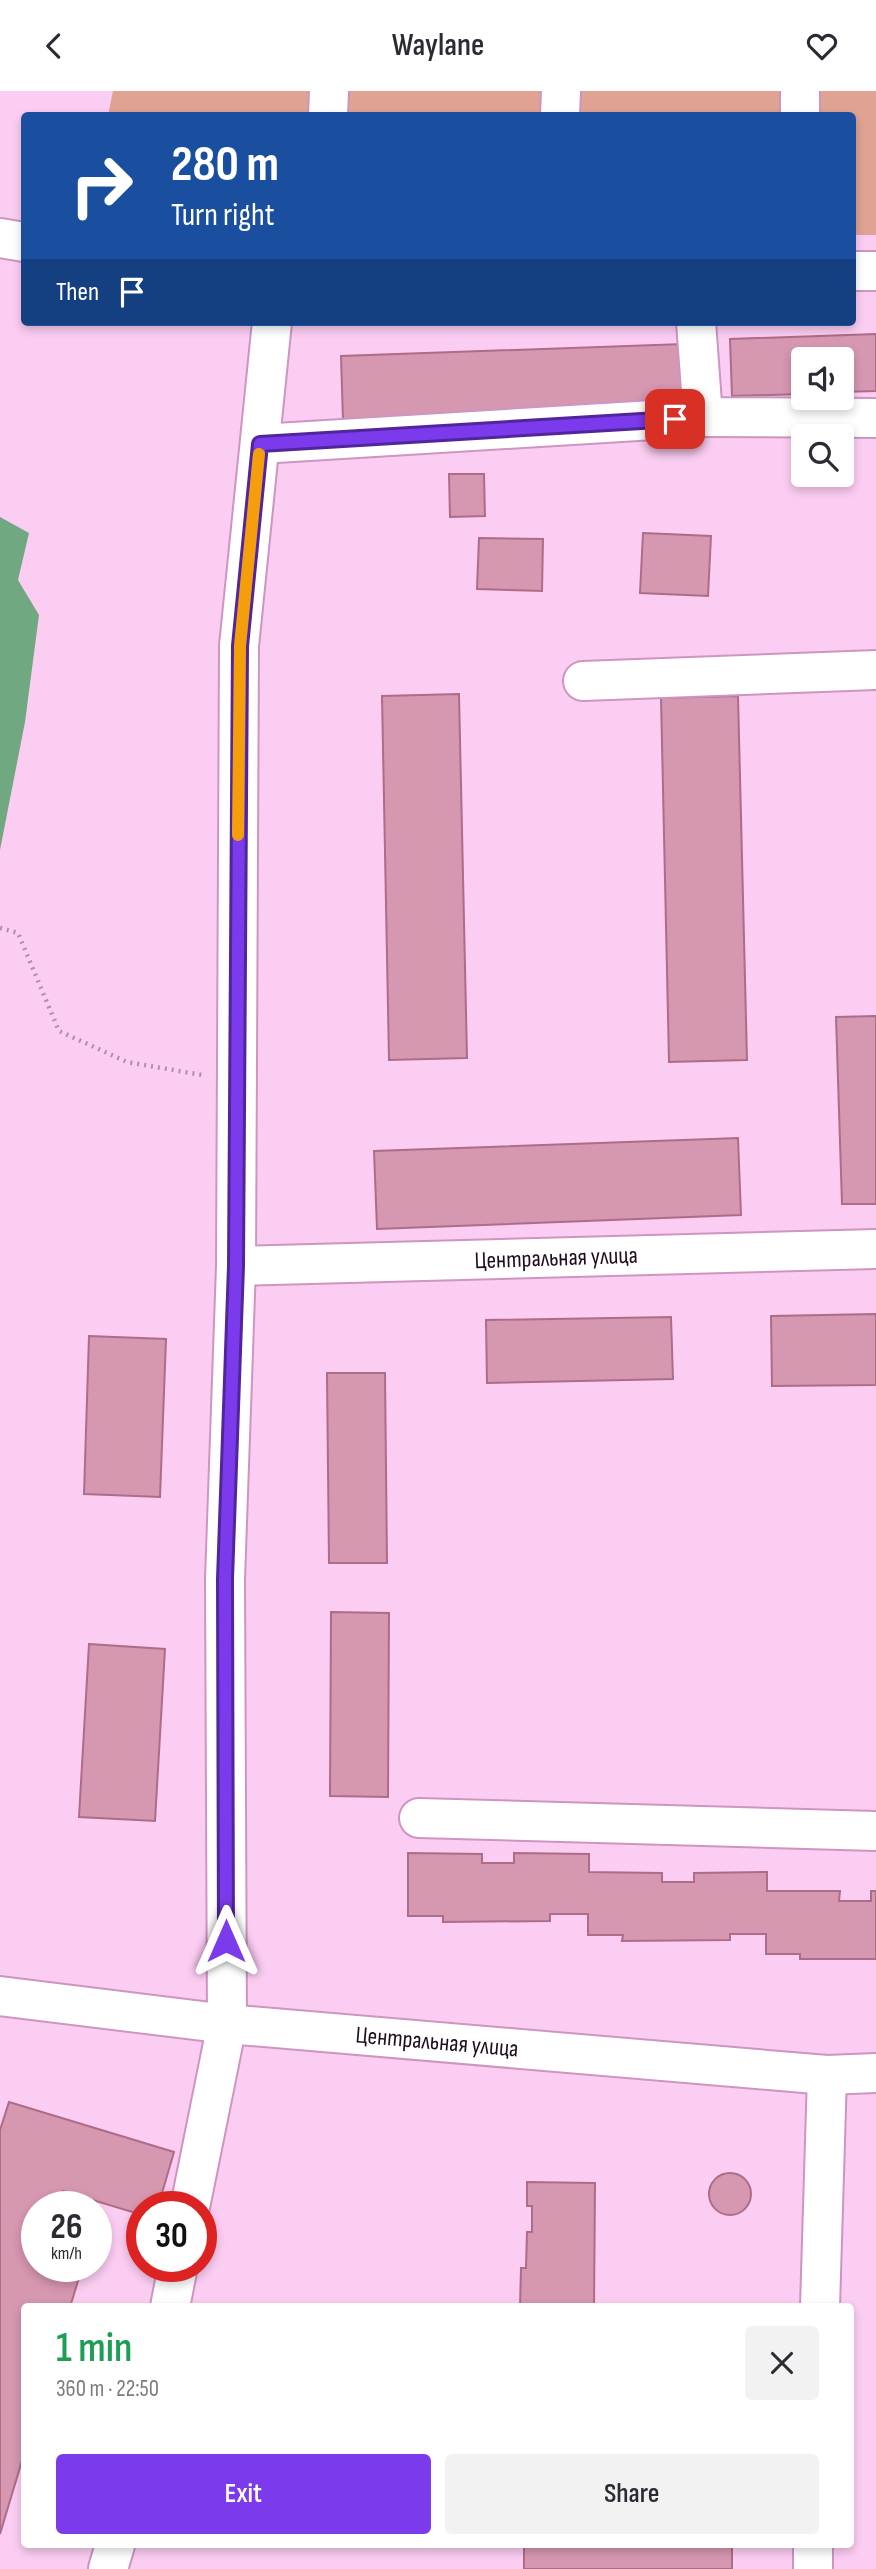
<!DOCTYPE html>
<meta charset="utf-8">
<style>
:root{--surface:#fff;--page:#f2f2f3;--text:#2b2b33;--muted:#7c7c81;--accent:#7c3aed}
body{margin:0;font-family:"Sofia Sans Condensed",sans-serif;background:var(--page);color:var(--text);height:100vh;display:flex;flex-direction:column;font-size:26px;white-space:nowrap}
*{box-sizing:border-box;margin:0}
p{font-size:23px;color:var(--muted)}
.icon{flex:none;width:38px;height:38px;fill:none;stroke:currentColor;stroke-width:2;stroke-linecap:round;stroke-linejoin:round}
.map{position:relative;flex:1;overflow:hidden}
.side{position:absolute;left:21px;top:2212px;width:833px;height:245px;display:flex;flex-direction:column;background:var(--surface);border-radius:7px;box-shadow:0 4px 10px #0003}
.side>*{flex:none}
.hud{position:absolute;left:21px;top:21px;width:835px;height:214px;border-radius:7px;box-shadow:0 4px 10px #0003;background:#1a4fa0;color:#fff;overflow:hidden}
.controls{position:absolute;left:791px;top:256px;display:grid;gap:14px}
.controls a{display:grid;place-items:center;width:63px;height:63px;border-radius:7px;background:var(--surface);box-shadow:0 4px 10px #0003;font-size:35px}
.speed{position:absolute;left:21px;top:2100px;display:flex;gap:14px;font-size:35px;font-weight:700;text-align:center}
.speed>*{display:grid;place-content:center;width:91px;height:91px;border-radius:50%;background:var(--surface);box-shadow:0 4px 10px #0003;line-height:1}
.speed small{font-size:18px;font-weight:400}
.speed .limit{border:10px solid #d22;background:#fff;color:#111}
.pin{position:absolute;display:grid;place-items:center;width:60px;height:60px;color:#fff;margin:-30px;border-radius:14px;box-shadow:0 4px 10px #0006}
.me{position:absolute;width:77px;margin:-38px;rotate:0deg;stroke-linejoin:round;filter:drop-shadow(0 0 5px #0008)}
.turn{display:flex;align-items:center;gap:24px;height:147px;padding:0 35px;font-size:32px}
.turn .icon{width:91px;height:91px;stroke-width:2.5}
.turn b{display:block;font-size:49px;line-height:60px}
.then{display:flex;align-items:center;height:66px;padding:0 35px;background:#0003;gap:14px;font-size:26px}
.round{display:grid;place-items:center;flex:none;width:74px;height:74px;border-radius:7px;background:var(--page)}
.headline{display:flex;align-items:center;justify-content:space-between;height:119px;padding:0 35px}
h1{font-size:42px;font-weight:600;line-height:52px;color:#1e9e55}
.button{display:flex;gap:14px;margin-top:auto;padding:14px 35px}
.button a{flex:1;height:80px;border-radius:7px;background:var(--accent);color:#fff;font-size:28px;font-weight:600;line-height:80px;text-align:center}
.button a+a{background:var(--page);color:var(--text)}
header{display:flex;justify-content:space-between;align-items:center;height:91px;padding:0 35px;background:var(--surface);font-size:32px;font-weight:600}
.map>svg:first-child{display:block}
.green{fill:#e0a293}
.water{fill:#70a881}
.building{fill:#d697b0;stroke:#ad6c87;stroke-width:2}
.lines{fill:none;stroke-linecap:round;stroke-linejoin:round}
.minor-casing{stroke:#cd95c2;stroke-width:42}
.path{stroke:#b48dac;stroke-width:4.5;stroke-dasharray:2 5;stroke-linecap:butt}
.minor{stroke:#fff;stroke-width:38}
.route-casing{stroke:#51269a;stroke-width:18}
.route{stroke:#7c3aed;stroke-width:12}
.slow{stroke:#f59e0b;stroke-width:12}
.labels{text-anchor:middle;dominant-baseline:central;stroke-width:7;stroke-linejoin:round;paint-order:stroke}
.street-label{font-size:24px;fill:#210c1d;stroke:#fff}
</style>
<header><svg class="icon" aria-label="back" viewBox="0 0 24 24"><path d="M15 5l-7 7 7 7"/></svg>Waylane<svg class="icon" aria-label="heart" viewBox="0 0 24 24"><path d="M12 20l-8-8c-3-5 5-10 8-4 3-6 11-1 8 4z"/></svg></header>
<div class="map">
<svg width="876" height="2478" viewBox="0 0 876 2478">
<rect width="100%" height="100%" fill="#fccdf2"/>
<polygon class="green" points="113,0 876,0 876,144 852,144 852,24 108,24"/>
<polygon class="water" points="0,426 29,442 18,489 39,524 25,631 0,759"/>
<g class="building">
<polygon points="876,243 876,300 842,301 842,268 803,268 803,303 732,305 730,248"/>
<polygon points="683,253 685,318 343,330 341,265"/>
<polygon points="449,383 484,383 485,425 450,426"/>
<polygon points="643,442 711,445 708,505 640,502"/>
<polygon points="479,447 543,448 542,500 477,498"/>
<polygon points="459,603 467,967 389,969 382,605"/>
<polygon points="738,605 747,969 669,971 661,607"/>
<polygon points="876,925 876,1113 842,1113 836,926"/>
<polygon points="738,1047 741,1124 377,1138 374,1060"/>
<polygon points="876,1223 876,1294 772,1295 771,1225"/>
<polygon points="671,1226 673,1288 487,1292 486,1229"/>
<polygon points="89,1245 166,1248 160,1406 84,1403"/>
<polygon points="327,1282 385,1282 387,1472 329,1472"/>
<polygon points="331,1521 389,1522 388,1706 330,1705"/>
<polygon points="89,1553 165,1558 155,1730 79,1726"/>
<polygon points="408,1762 482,1763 482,1772 514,1772 514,1762 589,1763 589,1781 662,1782 662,1791 694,1791 694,1782 767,1781 767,1800 840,1800 839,1810 871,1810 871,1800 876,1800 876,1868 800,1868 800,1863 766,1863 766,1843 730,1843 730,1849 622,1850 623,1844 588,1844 588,1823 550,1823 550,1830 443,1831 443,1825 408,1825"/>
<polygon points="9,2011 174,2061 158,2116 142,2116 142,2124 63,2100 58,2116 37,2116 37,2175 82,2177 70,2216 24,2216 24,2363 0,2443 0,2039"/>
<circle cx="730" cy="2103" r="21"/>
<polygon points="527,2091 595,2092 594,2216 520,2216 521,2177 526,2177 527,2141 532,2141 532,2115 527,2115"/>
<rect x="524" y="2454" width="208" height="24"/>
</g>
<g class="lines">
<defs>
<g id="minor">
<polyline points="328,24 329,0"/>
<polyline points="560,24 561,0"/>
<polyline points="800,24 800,0"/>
<polyline points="0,147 24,151"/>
<polyline points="852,180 876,180"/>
<polyline points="696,231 703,326 876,327"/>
<polyline points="260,353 703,326"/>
<polyline points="583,590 876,579"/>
<polyline points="236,1175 876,1158"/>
<polyline points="419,1727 876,1740"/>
<polyline points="0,1905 227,1933 827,1984 876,1982"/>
<polyline points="190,2116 227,1933 225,1488 236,1175 239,555 272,231"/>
<polyline points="170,2216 178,2175"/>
<polyline points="820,2216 827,1984"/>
<polyline points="108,2478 115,2454"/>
<polyline points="813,2478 813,2454"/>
</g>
</defs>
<use href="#minor" class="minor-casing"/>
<polyline class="path" points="0,837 18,842 59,940 127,971 202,984"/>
<use href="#minor" class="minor"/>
</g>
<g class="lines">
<defs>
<polyline id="route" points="226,1850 225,1488 236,1175 240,555 260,353 675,328"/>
</defs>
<use href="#route" class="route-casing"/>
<use href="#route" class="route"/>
<polyline class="slow" points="238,744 240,555 259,363"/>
</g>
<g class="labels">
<g class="street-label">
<text transform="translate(556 1167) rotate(-2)">Центральная улица</text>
<text transform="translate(437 1951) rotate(5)">Центральная улица</text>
</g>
</g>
</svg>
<div class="controls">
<a><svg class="icon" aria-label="sound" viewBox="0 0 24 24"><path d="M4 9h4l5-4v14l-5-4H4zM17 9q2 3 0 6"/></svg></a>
<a><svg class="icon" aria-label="search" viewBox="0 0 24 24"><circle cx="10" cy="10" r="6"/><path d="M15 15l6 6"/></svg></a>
</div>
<div class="speed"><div>26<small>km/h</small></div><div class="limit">30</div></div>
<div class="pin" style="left:675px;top:328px;background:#d93025"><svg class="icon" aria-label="arrive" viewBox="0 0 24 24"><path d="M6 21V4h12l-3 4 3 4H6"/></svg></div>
<svg class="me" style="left:226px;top:1850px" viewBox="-20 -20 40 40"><path d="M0-17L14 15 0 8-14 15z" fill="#7c3aed" stroke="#fff" stroke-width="4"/></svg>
<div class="hud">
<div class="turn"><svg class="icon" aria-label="right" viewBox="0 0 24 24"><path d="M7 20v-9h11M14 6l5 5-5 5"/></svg><div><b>280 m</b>Turn right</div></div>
<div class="then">Then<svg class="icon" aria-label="arrive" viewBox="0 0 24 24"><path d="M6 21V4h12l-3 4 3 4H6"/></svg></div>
</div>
<section class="side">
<div class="headline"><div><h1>1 min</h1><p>360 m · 22:50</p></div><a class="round"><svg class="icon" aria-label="close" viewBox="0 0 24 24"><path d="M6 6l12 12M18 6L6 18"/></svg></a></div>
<div class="button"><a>Exit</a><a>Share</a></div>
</section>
</div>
